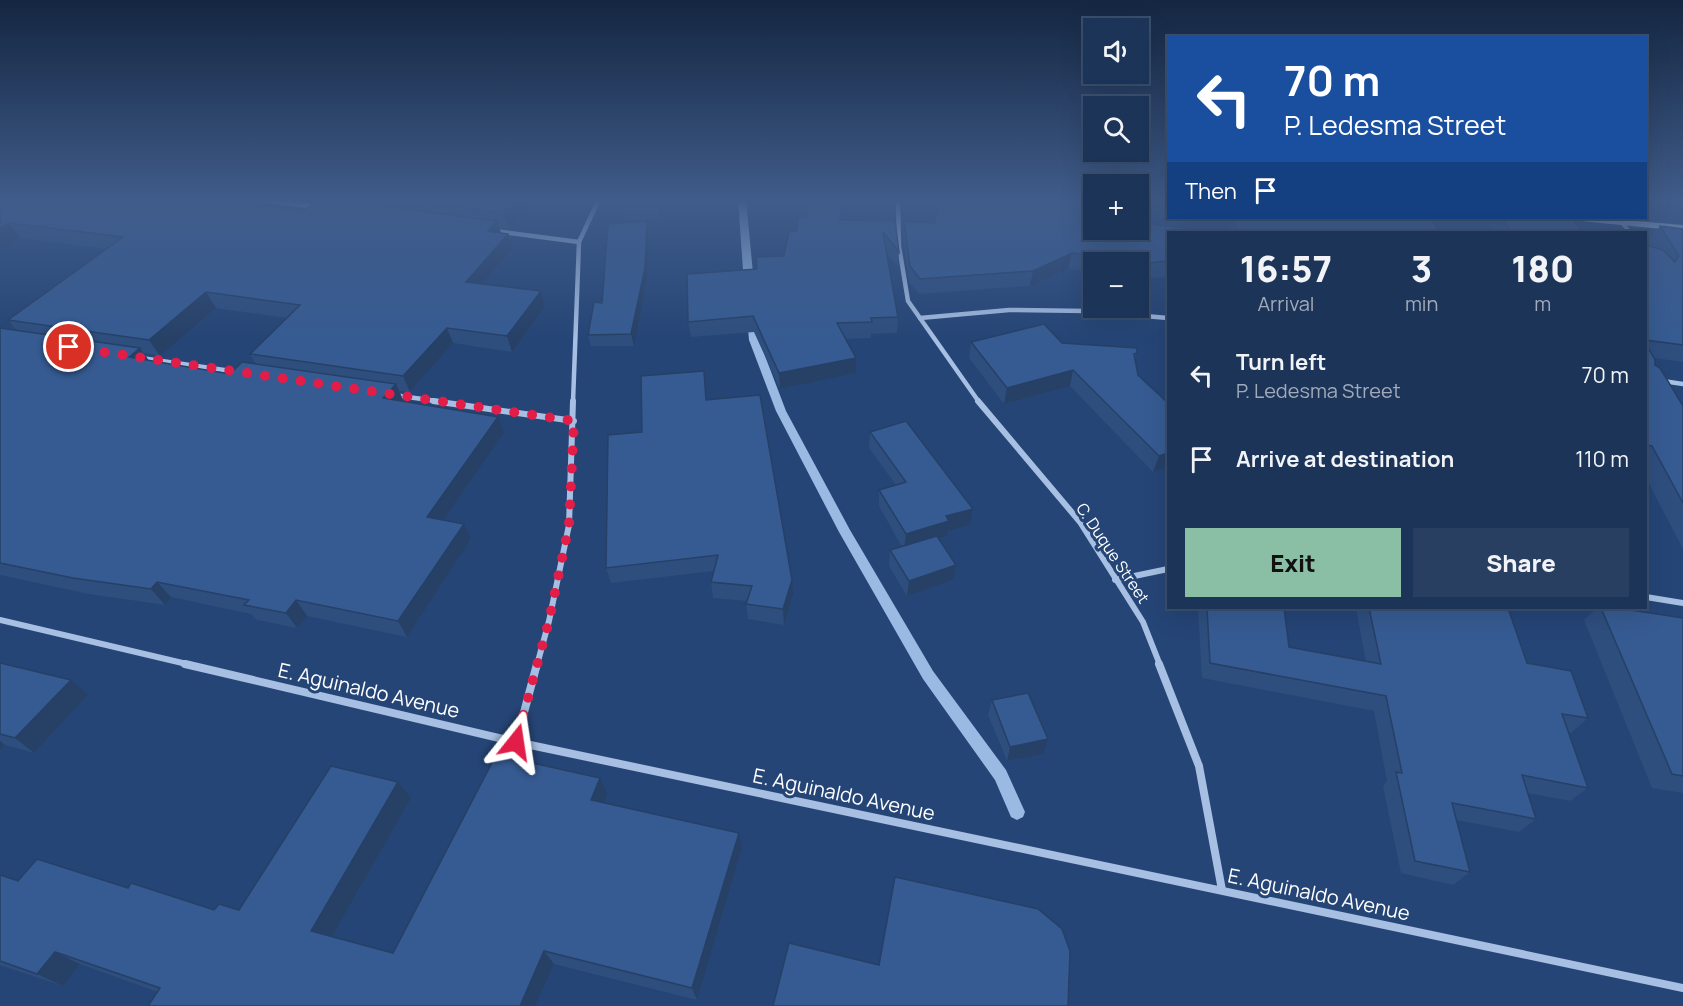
<!DOCTYPE html>
<meta charset="utf-8">
<style>
:root{--surface:#1c3458;--page:#293f61;--text:#f1f3f6;--muted:#a0aaba;--line:#3a4f6e;--accent:#8abfa5}
body{margin:0;font-family:Manrope,sans-serif;background:var(--page);color:var(--text);height:100vh;display:flex;flex-direction:column;font-size:22px;white-space:nowrap}
*{box-sizing:border-box;margin:0}
p{font-size:20px;color:var(--muted)}
.icon{flex:none;width:33px;height:33px;fill:none;stroke:currentColor;stroke-width:2;stroke-linecap:round;stroke-linejoin:round}
.map{position:relative;flex:1;overflow:hidden}
.details{position:absolute;left:1167px;top:231px;width:480px;height:378px;display:flex;flex-direction:column;background:var(--surface);border-radius:0px;box-shadow:0 6px 24px #0002,0 0 0 2px var(--line)}
.details>*{flex:none}
.guide{position:absolute;left:1167px;top:36px;width:480px;height:183px;border-radius:0px;box-shadow:0 6px 24px #0002,0 0 0 2px var(--line);background:#1a4fa0;color:#fff;overflow:hidden}
.fabs{position:absolute;left:1083px;top:18px;display:grid;gap:12px}
.fabs a{display:grid;place-items:center;width:66px;height:66px;border-radius:0px;background:var(--surface);box-shadow:0 6px 24px #0002,0 0 0 2px var(--line);font-size:30px}
.pin{position:absolute;display:grid;place-items:center;width:51px;height:51px;color:#fff;margin:-26px;border:3px solid #fff;border-radius:50%;box-shadow:0 2px 6px #0007}
.me{position:absolute;width:66px;margin:-33px;rotate:15deg;stroke-linejoin:round;filter:drop-shadow(0 0 4px #0008)}
.turn{display:flex;align-items:center;gap:21px;height:126px;padding:0 18px;font-size:27px}
.turn .icon{width:78px;height:78px;stroke-width:2.5}
.turn b{display:block;font-size:42px;line-height:51px}
.then{display:flex;align-items:center;height:57px;padding:0 18px;background:#0003;gap:12px;font-size:22px}
.eta{display:flex;justify-content:space-evenly;align-items:center;height:102px;text-align:center}
.eta b{font-size:36px;font-weight:800;line-height:42px}
.cta{display:flex;gap:12px;margin-top:auto;padding:12px 18px}
.cta a{flex:1;height:69px;border-radius:0px;background:var(--accent);color:#111;font-size:24px;font-weight:800;line-height:69px;text-align:center}
.cta a+a{background:var(--page);color:var(--text)}
ul{padding:0;list-style:none}
li{display:flex;align-items:center;gap:18px;height:84px;padding:0 18px}
li div{flex:1}
li b{display:block;font-size:22px}
li em{font-style:normal}
.map>svg:first-child{display:block}
.lines{fill:none;stroke-linecap:round;stroke-linejoin:round}
.stream{fill:#9ab9e3;fill-rule:evenodd}
.lane{stroke:#a6bfe2;stroke-width:4}
.street-far2{stroke:#a6bfe2;stroke-width:4.5}
.street-far1{stroke:#a6bfe2;stroke-width:6}
.street{stroke:#a6bfe2;stroke-width:8}
.secondary{fill:#ceddf3;fill-rule:evenodd}
.wall{fill:#2e4e7e;fill-rule:evenodd}
.shaded-wall{fill:#264066}
.building{fill:#365b92;stroke:#264066;stroke-width:1.5}
.route{stroke:#e11d48;stroke-width:10;stroke-dasharray:0 18}
.labels{text-anchor:middle;dominant-baseline:central;stroke-width:6;stroke-linejoin:round;paint-order:stroke}
.street-label{font-size:16px;fill:#fff;stroke:#254576}
.near-street-label{font-size:20px;fill:#fff;stroke:#254576}
</style>
<div class="map">
<svg width="1683" height="1006" viewBox="0 0 1683 1006">
<rect width="100%" height="100%" fill="#254576"/>
<g class="lines">
<g class="stream">
<polygon points="738,199 746,199 754,284 749,287 744,284"/>
<polygon points="752,314 757,317 759,340 786,411 850,530 933,671 1006,770 1025,812 1023,817 1017,820 1011,817 995,780 923,679 839,532 776,411 749,340 747,317"/>
</g>
<polyline class="lane" points="1621,222 1630,232"/>
<g class="street-far2">
<polyline points="255,199 317,207"/>
<polyline points="898,199 899,246 908,301 979,402"/>
<polyline points="494,231 579,242"/>
<polyline points="920,318 1009,310 1087,311 1168,318"/>
<polyline points="141,358 238,372"/>
<polyline points="1663,381 1683,384"/>
<polyline points="393,395 444,402"/>
<polyline points="573,402 579,242 599,199"/>
</g>
<g class="street-far1">
<polyline points="433,401 574,421"/>
<polyline points="978,401 1080,522 1143,622 1160,665"/>
<polyline points="1115,580 1168,569"/>
<polyline points="1646,597 1683,603"/>
<polyline points="0,620 191,665"/>
<polyline points="537,665 549,621 569,525 573,401"/>
</g>
<g class="street">
<polyline points="185,664 516,742 1683,988"/>
<polyline points="1159,664 1199,766 1222,890"/>
<polyline points="516,742 537,664"/>
</g>
<polygon class="secondary" points="1576,218 1601,218 1683,225 1683,231 1580,221"/>
</g>
<g class="wall">
<path d="M0,199L239,206L303,211L335,200L334,199H534L509,228L499,227L501,233L508,234L513,249L483,284L541,291L545,307L512,352L453,343L410,392L399,391L403,400L402,401L504,433L443,520L464,524L471,539L407,637L307,616L297,628L257,620L251,614L171,597L165,605L89,594L0,575V328L16,330L8,320L106,249L20,238L0,251ZM216,308L287,318L250,354L256,364L230,374L149,361L144,353L160,356Z"/>
<polygon points="621,199 663,199 660,218 624,220"/>
<polygon points="808,199 842,199 841,220 895,221 899,252 898,267 886,253 898,317 897,333 871,334 871,338 846,339 856,373 780,389 754,332 691,337 688,322 757,269 784,256 806,217"/>
<polygon points="1228,218 1432,218 1437,230 1462,232 1229,232"/>
<polygon points="1491,218 1572,218 1582,232 1494,232 1489,222"/>
<polygon points="647,221 649,232 647,280 634,346 591,346 588,335"/>
<polygon points="904,221 934,223 1148,224 1168,232 1168,277 1144,278 1138,278 1138,262 1094,262 1094,272 1068,269 1030,286 919,294 909,282 903,236"/>
<polygon points="1660,226 1683,229 1683,362 1654,358 1655,365 1683,406 1683,549 1646,478 1646,245 1652,247 1648,242"/>
<polygon points="971,342 1062,343 1137,353 1135,359 1138,375 1168,403 1168,467 1153,472 1070,386 1004,404 969,358"/>
<polygon points="704,371 707,400 793,595 784,625 748,619 746,604 747,601 713,598 711,582 714,571 611,583 606,568 642,432"/>
<polygon points="870,432 973,509 970,525 948,531 947,536 939,539 953,580 907,596 889,566 890,550 902,547 879,506 879,490 896,485 869,448"/>
<polygon points="1198,608 1284,608 1289,647 1366,662 1356,608 1508,608 1527,663 1588,718 1571,733 1568,732 1588,788 1570,801 1528,793 1536,819 1519,832 1456,820 1470,872 1453,885 1401,873 1383,786 1387,781 1374,711 1202,678"/>
<polygon points="1597,608 1683,618 1683,793 1652,788 1584,620"/>
<polygon points="0,663 88,695 34,753 5,745 0,750"/>
<polygon points="992,700 1043,754 1007,761 988,715"/>
<polygon points="607,794 603,803 739,833 742,848 697,1000 554,964 535,1006 148,1006 158,992 80,964 63,986 0,965 0,875 18,881 128,888 214,910 239,910 411,798 332,937 393,953"/>
</g>
<g class="shaded-wall">
<polygon points="517,199 534,199 509,228 504,213"/>
<polygon points="657,199 663,199 660,218 657,200"/>
<polygon points="497,221 502,236 488,231"/>
<polygon points="647,221 649,232 647,280 634,346 631,334"/>
<polygon points="9,223 20,238 0,251 0,228"/>
<polygon points="508,234 513,249 471,297 466,282"/>
<polygon points="1072,253 1068,269 1030,286 1033,271"/>
<polygon points="541,291 545,307 512,352 507,336"/>
<polygon points="206,292 216,308 160,356 149,340"/>
<polygon points="447,328 453,343 410,392 403,376"/>
<polygon points="140,348 151,364 129,357"/>
<polygon points="856,358 856,373 780,389 779,373"/>
<polygon points="1073,370 1070,386 1004,404 1007,388"/>
<polygon points="396,384 403,400 391,414 383,398"/>
<polygon points="498,417 504,433 434,533 427,517"/>
<polygon points="1168,453 1168,467 1153,472 1159,456"/>
<polygon points="973,509 970,525 948,531 947,536 904,550 906,534 946,516"/>
<polygon points="464,524 471,539 407,637 398,621"/>
<polygon points="956,565 953,580 907,596 909,581"/>
<polygon points="792,580 793,595 784,625 783,609"/>
<polygon points="157,582 171,597 165,605 151,589"/>
<polygon points="296,600 307,616 297,628 286,613"/>
<polygon points="71,680 88,695 34,753 15,738"/>
<polygon points="1048,739 1043,754 1007,761 1010,747"/>
<polygon points="0,741 5,745 0,750"/>
<polygon points="600,778 607,794 598,816 591,800"/>
<polygon points="398,782 411,798 328,944 311,931"/>
<polygon points="739,833 742,848 697,1000 692,988"/>
<polygon points="544,951 554,964 535,1006 520,1006"/>
<polygon points="55,952 80,964 63,986 37,974"/>
</g>
<g class="building">
<polygon points="0,199 181,199 239,206 242,204 303,211 320,199 328,199 497,221 488,231 508,234 466,282 541,291 507,336 447,328 403,376 250,354 300,305 206,292 149,340 8,320 123,237 9,223 0,228"/>
<polygon points="398,199 517,199 504,213"/>
<polygon points="621,199 657,199 657,200 621,202"/>
<polygon points="808,199 841,199 840,220 895,221 899,252 883,232 898,317 871,318 872,322 837,323 856,358 779,373 753,316 688,322 687,274 757,269 756,257 784,256 789,231 797,231 798,217 806,217"/>
<polygon points="942,199 1094,199 1094,230 1138,230 1138,199 1149,199 1148,224 1222,232 1168,232 1168,261 1148,263 1072,253 1033,271 920,279 910,266 904,221 934,223"/>
<polygon points="1235,218 1432,218 1437,230 1462,232 1247,232 1236,231"/>
<polygon points="1503,218 1572,218 1582,232 1510,232"/>
<polygon points="647,221 645,268 631,334 588,335 594,302 602,303 608,224"/>
<polygon points="1660,226 1683,229 1683,345 1646,340 1646,245 1663,250 1675,262 1679,256"/>
<polygon points="1044,324 1062,343 1137,348 1137,353 1134,354 1138,375 1168,403 1168,453 1159,456 1073,370 1007,388 971,342"/>
<polygon points="0,328 140,348 129,357 230,374 242,362 396,384 383,398 498,417 427,517 464,524 398,621 296,600 286,613 244,605 249,600 157,582 151,589 73,578 0,563"/>
<polygon points="1646,344 1655,360 1655,365 1660,368 1683,406 1683,503 1652,446 1646,445"/>
<polygon points="704,371 706,400 760,395 792,580 783,609 746,604 752,586 711,582 718,555 606,568 608,435 642,432 641,376"/>
<polygon points="906,421 973,509 946,516 949,521 906,534 879,490 906,482 870,432"/>
<polygon points="937,536 956,565 909,581 890,550"/>
<polygon points="1207,608 1284,608 1289,647 1381,664 1369,608 1508,608 1527,663 1571,671 1588,718 1562,714 1588,788 1522,775 1536,819 1452,803 1470,872 1415,861 1396,772 1402,773 1386,696 1210,663"/>
<polygon points="1601,608 1617,608 1683,618 1683,776 1672,774"/>
<polygon points="0,663 71,680 15,738 0,734"/>
<polygon points="1028,693 1048,739 1010,747 992,700"/>
<polygon points="496,755 600,778 591,800 739,833 692,988 544,951 520,1006 148,1006 160,988 55,952 37,974 0,961 0,875 18,881 37,859 128,888 131,883 214,910 219,904 239,910 331,766 398,782 311,931 393,953"/>
<polygon points="895,877 1038,909 1062,929 1070,951 1068,1006 773,1006 789,943 879,965"/>
</g>
<linearGradient id="sky" x2="0" y2="1"><stop stop-color="#142641"/><stop offset="0.59" stop-color="#405c8a"/><stop offset="1" stop-color="#405c8a" stop-opacity="0"/></linearGradient>
<rect width="1683" height="340" fill="url(#sky)"/>
<g class="lines">
<polyline class="route" points="69,347 574,421 569,525 549,621 516,742"/>
</g>
<g class="labels">
<g class="street-label">
<text transform="translate(1113 553) rotate(56)">C. Duque Street</text>
</g>
<g class="near-street-label">
<text transform="translate(369 690) rotate(13)">E. Aguinaldo Avenue</text>
<text transform="translate(844 794) rotate(12)">E. Aguinaldo Avenue</text>
<text transform="translate(1319 894) rotate(12)">E. Aguinaldo Avenue</text>
</g>
</g>
</svg>
<div class="fabs">
<a><svg class="icon" aria-label="sound" viewBox="0 0 24 24"><path d="M4 9h4l5-4v14l-5-4H4zM17 9q2 3 0 6"/></svg></a>
<a><svg class="icon" aria-label="search" viewBox="0 0 24 24"><circle cx="10" cy="10" r="6"/><path d="M15 15l6 6"/></svg></a>
<a>+</a>
<a>−</a>
</div>
<div class="pin" style="left:69px;top:347px;background:#d93025"><svg class="icon" aria-label="arrive" viewBox="0 0 24 24"><path d="M6 21V4h12l-3 4 3 4H6"/></svg></div>
<svg class="me" style="left:516px;top:742px" viewBox="-20 -20 40 40"><path d="M0-17L14 15 0 8-14 15z" fill="#e11d48" stroke="#fff" stroke-width="4"/></svg>
<div class="guide">
<div class="turn"><svg class="icon" aria-label="left" viewBox="0 0 24 24"><path d="M17 20v-9H6M10 6l-5 5 5 5"/></svg><div><b>70 m</b>P. Ledesma Street</div></div>
<div class="then">Then<svg class="icon" aria-label="arrive" viewBox="0 0 24 24"><path d="M6 21V4h12l-3 4 3 4H6"/></svg></div>
</div>
<section class="details">
<div class="eta">
<div><b>16:57</b><p>Arrival</p></div>
<div><b>3</b><p>min</p></div>
<div><b>180</b><p>m</p></div>
</div>
<ul>
<li><svg class="icon" aria-label="left" viewBox="0 0 24 24"><path d="M17 20v-9H6M10 6l-5 5 5 5"/></svg><div><b>Turn left</b><p>P. Ledesma Street</p></div><em>70 m</em></li>
<li><svg class="icon" aria-label="arrive" viewBox="0 0 24 24"><path d="M6 21V4h12l-3 4 3 4H6"/></svg><div><b>Arrive at destination</b></div><em>110 m</em></li>
</ul>
<div class="cta"><a>Exit</a><a>Share</a></div>
</section>
</div>
